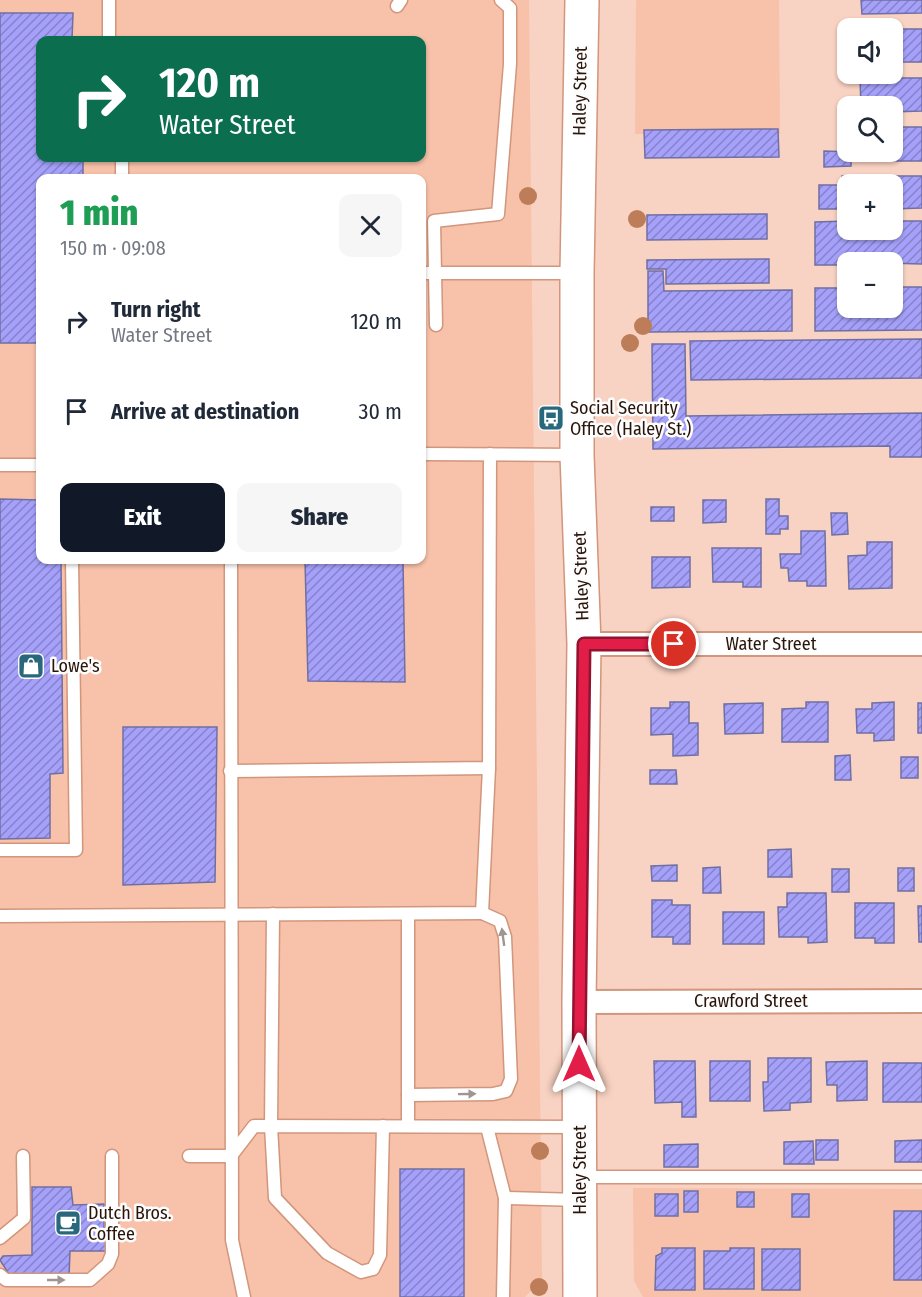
<!DOCTYPE html>
<meta charset="utf-8">
<style>
:root{--surface:#fff;--page:#f6f6f7;--text:#1f2937;--muted:#747a83;--accent:#111827}
body{margin:0;font-family:"Fira Sans Condensed",sans-serif;background:var(--page);color:var(--text);height:100vh;display:flex;flex-direction:column;font-size:22px;white-space:nowrap}
*{box-sizing:border-box;margin:0}
p{font-size:20px;color:var(--muted)}
.icon{flex:none;width:33px;height:33px;fill:none;stroke:currentColor;stroke-width:2;stroke-linecap:round;stroke-linejoin:round}
.map{position:relative;flex:1;overflow:hidden}
.panel{position:absolute;left:36px;top:174px;width:390px;height:390px;display:flex;flex-direction:column;background:var(--surface);border-radius:12px;box-shadow:0 2px 4px #0004}
.panel>*{flex:none}
.guide{position:absolute;left:36px;top:36px;width:390px;height:126px;border-radius:12px;box-shadow:0 2px 4px #0004;background:#0b6e4f;color:#fff;overflow:hidden}
.tools{position:absolute;left:837px;top:18px;display:grid;gap:12px}
.tools a{display:grid;place-items:center;width:66px;height:66px;border-radius:12px;background:var(--surface);box-shadow:0 2px 4px #0004;font-size:30px}
.pin{position:absolute;display:grid;place-items:center;width:51px;height:51px;color:#fff;margin:-26px;border:3px solid #fff;border-radius:50%;box-shadow:0 2px 6px #0007}
.me{position:absolute;width:66px;margin:-33px;rotate:0deg;stroke-linejoin:round;filter:drop-shadow(0 0 4px #0008)}
.turn{display:flex;align-items:center;gap:21px;height:126px;padding:0 24px;font-size:27px}
.turn .icon{width:78px;height:78px;stroke-width:2.5}
.turn b{display:block;font-size:42px;line-height:51px}
.round{display:grid;place-items:center;flex:none;width:63px;height:63px;border-radius:12px;background:var(--page)}
.overview{display:flex;align-items:center;justify-content:space-between;height:102px;padding:0 24px}
h1{font-size:36px;font-weight:800;line-height:45px;color:#1e9e55}
.button{display:flex;gap:12px;margin-top:auto;padding:12px 24px}
.button a{flex:1;height:69px;border-radius:12px;background:var(--accent);color:#fff;font-size:24px;font-weight:800;line-height:69px;text-align:center}
.button a+a{background:var(--page);color:var(--text)}
ul{padding:0;list-style:none}
li{display:flex;align-items:center;gap:18px;height:90px;padding:0 24px}
li div{flex:1}
li b{display:block;font-size:22px}
li em{font-style:normal}
.map>svg:first-child{display:block}
.built{fill:#f8c1a9;fill-rule:evenodd}
.building{fill:url(#building-hatch);stroke:#706fa3;stroke-width:1.5}
.lines{fill:none;stroke-linecap:round;stroke-linejoin:round}
.service-casing{stroke:#d1967c;stroke-width:15}
.minor-casing{stroke:#d1967c;stroke-width:26}
.secondary-casing{stroke:#d1967c;stroke-width:36}
.service{stroke:#fff;stroke-width:12}
.minor{stroke:#fff;stroke-width:22}
.secondary{stroke:#fff;stroke-width:33}
.tree{fill:#bc7d58}
.oneway{fill:#9f9591}
.route-casing{stroke:#92132f;stroke-width:15}
.route{stroke:#e11d48;stroke-width:10}
.labels{text-anchor:middle;dominant-baseline:central;stroke-width:5;stroke-linejoin:round;paint-order:stroke}
.street-label{font-size:18px;fill:#29140a;stroke:#fdfdfd}
.poi-label{font-size:18px;fill:#29140a;stroke:#fdfdfd;text-anchor:start}
</style>
<div class="map">
<svg width="922" height="1297" viewBox="0 0 922 1297">
<defs>
<pattern id="building-hatch" width="6" height="6" patternUnits="userSpaceOnUse" patternTransform="scale(1.5)"><rect width="6" height="6" fill="#a5a1fb"/><path d="M-1 1l2-2M0 6l6-6M5 7l2-2" fill="none" stroke="#8682c9"/></pattern>
</defs>
<rect width="100%" height="100%" fill="#f8d2c2"/>
<g class="built">
<path d="M0,0H529L542,1279L525,1297H0ZM40,40H422V158H40ZM40,178H422V560H40Z"/>
<polygon points="636,0 779,0 780,134 635,134"/>
<polygon points="633,1188 922,1189 922,1297 643,1297 634,1281"/>
</g>
<g class="building">
<polygon points="861,0 922,0 922,13 862,14"/>
<polygon points="0,13 73,13 72,40 40,40 40,158 83,158 83,178 40,178 40,343 0,343"/>
<rect x="892" y="29" width="30" height="33"/>
<polygon points="860,78 922,78 922,111 892,112 892,106 861,106"/>
<polygon points="892,127 922,127 922,161 860,161 860,152 892,152"/>
<polygon points="778,129 779,157 645,158 644,130"/>
<polygon points="824,151 851,152 851,166 824,167"/>
<polygon points="842,176 922,176 922,208 892,209 892,184 848,184 848,209 819,209 819,185 842,185"/>
<polygon points="767,214 767,239 647,240 647,215"/>
<polygon points="848,221 848,230 892,230 892,221 922,221 922,264 848,262 848,265 815,265 815,222"/>
<polygon points="769,259 769,283 666,284 666,269 647,269 647,260"/>
<polygon points="648,271 663,271 664,291 792,290 792,331 648,332"/>
<polygon points="892,287 922,287 922,330 815,331 815,288 848,288 848,308 892,308"/>
<polygon points="922,339 922,378 691,380 690,341"/>
<polygon points="652,344 685,344 686,416 922,413 922,457 890,457 890,446 653,449"/>
<polygon points="0,499 40,500 40,560 61,560 63,773 50,774 50,838 0,839"/>
<polygon points="766,499 779,499 779,516 788,516 788,529 780,529 780,534 766,534"/>
<polygon points="703,500 726,500 726,522 703,523"/>
<rect x="651" y="507" width="23" height="14"/>
<polygon points="831,513 847,513 848,534 832,535"/>
<polygon points="801,531 825,531 826,586 807,586 807,581 789,581 788,568 781,568 780,554 801,554"/>
<polygon points="867,542 892,542 892,588 849,589 848,556 867,555"/>
<polygon points="712,548 761,548 761,587 743,587 743,582 713,582"/>
<polygon points="652,557 690,557 690,587 652,588"/>
<polygon points="305,560 403,560 405,682 308,681"/>
<polygon points="670,702 689,702 689,723 698,723 698,755 673,756 673,734 651,735 651,708 670,708"/>
<polygon points="806,702 828,702 828,742 782,742 782,709 806,708"/>
<polygon points="894,702 894,740 874,741 874,733 857,733 856,709 872,709 872,703"/>
<polygon points="763,703 763,733 725,734 724,704"/>
<rect x="918" y="703" width="4" height="30"/>
<polygon points="123,727 217,727 215,882 123,885"/>
<polygon points="850,755 851,780 835,780 835,756"/>
<rect x="901" y="757" width="17" height="21"/>
<polygon points="650,770 676,770 677,784 650,784"/>
<polygon points="791,849 792,877 768,877 768,850"/>
<polygon points="677,865 677,881 652,881 651,866"/>
<polygon points="720,867 721,893 703,893 703,868"/>
<rect x="898" y="868" width="16" height="23"/>
<rect x="832" y="869" width="17" height="23"/>
<polygon points="787,893 826,893 827,942 808,943 808,937 779,937 778,907 787,907"/>
<polygon points="652,900 672,900 672,905 690,905 690,944 673,944 673,937 652,937"/>
<polygon points="855,903 894,903 894,943 875,943 875,938 855,938"/>
<polygon points="918,906 922,906 922,942 919,942"/>
<rect x="723" y="912" width="41" height="32"/>
<polygon points="768,1058 811,1058 811,1102 790,1103 790,1110 764,1111 763,1082 768,1082"/>
<polygon points="654,1061 695,1061 696,1117 682,1117 682,1102 655,1103"/>
<rect x="710" y="1061" width="40" height="40"/>
<polygon points="867,1061 867,1100 837,1101 837,1085 827,1085 826,1062"/>
<rect x="883" y="1063" width="39" height="39"/>
<rect x="816" y="1140" width="22" height="20"/>
<polygon points="922,1140 922,1162 895,1162 895,1141"/>
<polygon points="813,1141 814,1164 784,1164 784,1142"/>
<polygon points="698,1144 698,1167 664,1167 664,1145"/>
<rect x="400" y="1169" width="64" height="128"/>
<polygon points="32,1187 71,1187 73,1205 104,1204 104,1240 110,1240 110,1251 70,1251 69,1277 12,1279 0,1260 3,1256 32,1255"/>
<rect x="684" y="1191" width="14" height="21"/>
<rect x="737" y="1192" width="17" height="15"/>
<rect x="655" y="1194" width="23" height="22"/>
<rect x="792" y="1194" width="17" height="23"/>
<rect x="894" y="1211" width="28" height="69"/>
<polygon points="662,1248 695,1248 695,1290 655,1290 656,1256 662,1253"/>
<polygon points="730,1248 754,1248 754,1289 704,1289 704,1251 730,1251"/>
<rect x="762" y="1249" width="38" height="41"/>
</g>
<g class="lines">
<defs>
<g id="service">
<polyline points="109,0 109,40"/>
<polyline points="397,6 401,0"/>
<polyline points="122,158 122,178"/>
<polyline points="422,273 576,273"/>
<polyline points="436,325 434,221 498,214 510,64 510,8 501,0"/>
<polyline points="422,454 576,455"/>
<polyline points="0,465 40,465"/>
<polyline points="231,560 232,1240 244,1297"/>
<polyline points="230,771 489,768 490,454"/>
<polyline points="0,850 76,850 72,560"/>
<polyline points="273,914 271,1126 275,1198 327,1253 361,1272 373,1269 380,1255 383,1126"/>
<polyline points="408,914 408,1126"/>
<polyline points="0,916 482,913 489,768"/>
<polyline points="408,1095 493,1094 506,1091 511,1079 505,937 500,921 482,913"/>
<polyline points="487,1127 505,1198 503,1297"/>
<polyline points="189,1156 231,1156 254,1126 578,1127"/>
<polyline points="581,1177 922,1177"/>
<polyline points="505,1198 579,1200"/>
<polyline points="0,1238 24,1218 23,1156"/>
<polyline points="0,1275 6,1280 90,1280 108,1264 112,1254 112,1156"/>
</g>
<g id="minor">
<polyline points="584,644 922,644"/>
<polyline points="579,1002 922,1001"/>
</g>
<polyline id="secondary" points="580,1297 579,1002 584,644 577,455 577,273 582,0"/>
</defs>
<use href="#service" class="service-casing"/>
<use href="#minor" class="minor-casing"/>
<use href="#secondary" class="secondary-casing"/>
<use href="#service" class="service"/>
<use href="#minor" class="minor"/>
<use href="#secondary" class="secondary"/>
</g>
<g class="tree">
<circle cx="528" cy="196" r="9"/>
<circle cx="637" cy="219" r="9"/>
<circle cx="643" cy="326" r="9"/>
<circle cx="630" cy="343" r="9"/>
<circle cx="540" cy="1151" r="9"/>
<circle cx="539" cy="1287" r="9"/>
</g>
<defs><path id="oneway-solid" d="M-6-.8H1V-3.2L6.5 0L1 3.2V.8H-6Z" transform="scale(1.5)"/></defs>
<g class="oneway">
<use href="#oneway-solid" transform="translate(503 937) rotate(-98)"/>
<use href="#oneway-solid" transform="translate(467 1094) rotate(-1)"/>
<use href="#oneway-solid" transform="translate(56 1280)"/>
</g>
<g class="lines">
<defs>
<polyline id="route" points="579,1064 584,644 674,644"/>
</defs>
<use href="#route" class="route-casing"/>
<use href="#route" class="route"/>
</g>
<defs>
<symbol id="bus-square" viewBox="-11 -11 22 22"><rect x="-9" y="-9" width="18" height="18" rx="4" fill="#29677d" stroke="#fdfdfd"/><path d="M-5-6H5V4H4V6H2V4H-2V6H-4V4H-5ZM-3.5-4V0h7V-4ZM-3.5 1.2v1.5H-2V1.2ZM2 1.2v1.5H3.5V1.2Z" fill="#fff"/></symbol>
<symbol id="shop-square" viewBox="-11 -11 22 22"><rect x="-9" y="-9" width="18" height="18" rx="4" fill="#29677d" stroke="#fdfdfd"/><path d="M-5-2.5h2.3a2.7 3.5 0 0 1 5.4 0H5L5.5 6h-11ZM-1.5-2.5h3a1.5 2.3 0 0 0-3 0Z" fill="#fff"/></symbol>
<symbol id="cafe-square" viewBox="-11 -11 22 22"><rect x="-9" y="-9" width="18" height="18" rx="4" fill="#29677d" stroke="#fdfdfd"/><path d="M-5.5-4.5H6V0H3Q3 3.5 0 3.5H-2.5Q-5.5 3.5-5.5 0ZM3-3.2v2h1.7v-2ZM-6 4.5H4V6H-6Z" fill="#fff"/></symbol>
</defs>
<g fill-rule="evenodd">
<use href="#bus-square" x="536" y="403" width="30" height="30"/>
<use href="#shop-square" x="16" y="651" width="30" height="30"/>
<use href="#cafe-square" x="53" y="1208" width="30" height="30"/>
</g>
<g class="labels">
<g class="street-label">
<text transform="translate(580 91) rotate(-89)">Haley Street</text>
<text transform="translate(581 576) rotate(-92)">Haley Street</text>
<text x="771" y="644">Water Street</text>
<text x="751" y="1001">Crawford Street</text>
<text transform="translate(580 1170) rotate(-90)">Haley Street</text>
</g>
<g class="poi-label">
<text x="570" y="408">Social Security<tspan x="570" dy="21">Office (Haley St.)</tspan></text>
<text x="51" y="666">Lowe's</text>
<text x="88" y="1213">Dutch Bros.<tspan x="88" dy="21">Coffee</tspan></text>
</g>
</g>
</svg>
<div class="tools">
<a><svg class="icon" aria-label="sound" viewBox="0 0 24 24"><path d="M4 9h4l5-4v14l-5-4H4zM17 9q2 3 0 6"/></svg></a>
<a><svg class="icon" aria-label="search" viewBox="0 0 24 24"><circle cx="10" cy="10" r="6"/><path d="M15 15l6 6"/></svg></a>
<a>+</a>
<a>−</a>
</div>
<div class="pin" style="left:674px;top:644px;background:#d93025"><svg class="icon" aria-label="arrive" viewBox="0 0 24 24"><path d="M6 21V4h12l-3 4 3 4H6"/></svg></div>
<svg class="me" style="left:579px;top:1064px" viewBox="-20 -20 40 40"><path d="M0-17L14 15 0 8-14 15z" fill="#e11d48" stroke="#fff" stroke-width="4"/></svg>
<div class="guide">
<div class="turn"><svg class="icon" aria-label="right" viewBox="0 0 24 24"><path d="M7 20v-9h11M14 6l5 5-5 5"/></svg><div><b>120 m</b>Water Street</div></div>
</div>
<section class="panel">
<div class="overview"><div><h1>1 min</h1><p>150 m · 09:08</p></div><a class="round"><svg class="icon" aria-label="close" viewBox="0 0 24 24"><path d="M6 6l12 12M18 6L6 18"/></svg></a></div>
<ul>
<li><svg class="icon" aria-label="right" viewBox="0 0 24 24"><path d="M7 20v-9h11M14 6l5 5-5 5"/></svg><div><b>Turn right</b><p>Water Street</p></div><em>120 m</em></li>
<li><svg class="icon" aria-label="arrive" viewBox="0 0 24 24"><path d="M6 21V4h12l-3 4 3 4H6"/></svg><div><b>Arrive at destination</b></div><em>30 m</em></li>
</ul>
<div class="button"><a>Exit</a><a>Share</a></div>
</section>
</div>
